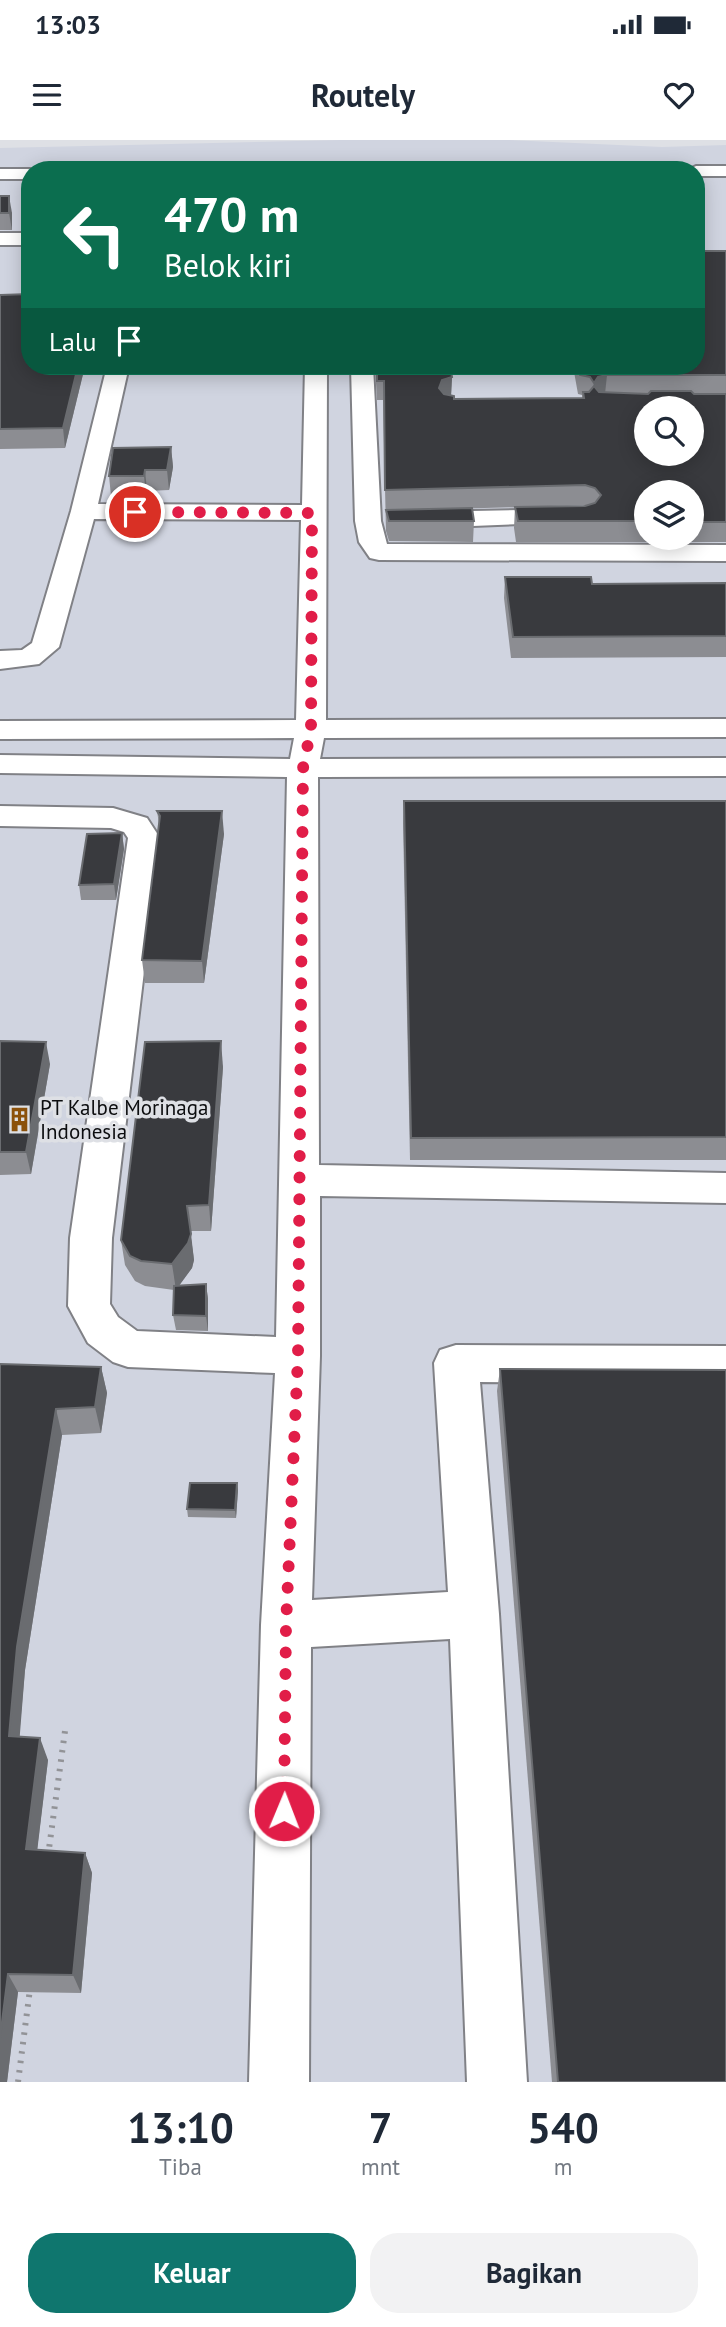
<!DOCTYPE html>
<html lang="id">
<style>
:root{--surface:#fff;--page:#f2f2f3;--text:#1f2937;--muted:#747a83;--accent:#0f766e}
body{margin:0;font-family:"PT Sans",sans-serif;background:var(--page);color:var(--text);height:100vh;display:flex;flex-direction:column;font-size:26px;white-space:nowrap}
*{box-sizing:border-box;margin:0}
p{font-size:23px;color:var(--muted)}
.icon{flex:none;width:38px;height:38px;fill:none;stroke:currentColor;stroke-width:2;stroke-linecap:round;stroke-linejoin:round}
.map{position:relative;height:1942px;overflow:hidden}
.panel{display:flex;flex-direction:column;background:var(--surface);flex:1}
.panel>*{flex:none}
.banner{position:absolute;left:21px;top:21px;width:684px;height:214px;border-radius:28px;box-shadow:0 4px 18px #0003;background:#0b6e4f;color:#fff;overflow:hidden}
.controls{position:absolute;left:634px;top:256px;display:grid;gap:14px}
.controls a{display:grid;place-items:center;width:70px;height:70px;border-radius:50%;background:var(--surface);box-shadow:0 4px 18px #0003;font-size:35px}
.pin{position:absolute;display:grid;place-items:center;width:60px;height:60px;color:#fff;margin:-30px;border:4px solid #fff;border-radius:50%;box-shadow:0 2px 7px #0007}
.me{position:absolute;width:77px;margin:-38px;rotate:1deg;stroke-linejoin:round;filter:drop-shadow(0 0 5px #0008)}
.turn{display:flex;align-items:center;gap:24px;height:147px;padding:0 28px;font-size:32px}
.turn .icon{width:91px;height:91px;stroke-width:2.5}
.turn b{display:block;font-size:49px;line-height:60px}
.then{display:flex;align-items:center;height:66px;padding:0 28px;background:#0003;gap:14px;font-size:26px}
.eta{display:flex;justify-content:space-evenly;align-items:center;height:119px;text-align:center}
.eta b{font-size:42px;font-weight:600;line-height:49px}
.primary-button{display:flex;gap:14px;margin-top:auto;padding:14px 28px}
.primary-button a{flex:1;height:80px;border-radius:28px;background:var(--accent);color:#fff;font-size:28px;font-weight:600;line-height:80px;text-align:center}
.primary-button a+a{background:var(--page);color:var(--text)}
.status{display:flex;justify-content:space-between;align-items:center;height:49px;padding:0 35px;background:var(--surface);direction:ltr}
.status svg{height:19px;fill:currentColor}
header{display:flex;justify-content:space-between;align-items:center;height:91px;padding:0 28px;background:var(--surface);font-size:32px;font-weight:600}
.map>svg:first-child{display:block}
.built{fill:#d0d4e0;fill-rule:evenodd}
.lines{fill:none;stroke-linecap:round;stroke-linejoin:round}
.minor-casing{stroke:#808186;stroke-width:4}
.path{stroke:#929397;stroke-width:6;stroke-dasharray:2.5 7;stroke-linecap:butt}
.minor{fill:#fff;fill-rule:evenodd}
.wall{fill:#8c8d92;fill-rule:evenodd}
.shaded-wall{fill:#6a6c70}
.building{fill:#393a3e;stroke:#6a6c70;stroke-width:2;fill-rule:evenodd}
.route{stroke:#e11d48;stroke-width:12;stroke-dasharray:0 21.6}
.labels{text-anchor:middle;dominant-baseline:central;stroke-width:7;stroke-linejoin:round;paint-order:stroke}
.poi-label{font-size:21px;fill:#0c0d0f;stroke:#dee0e5;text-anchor:start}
</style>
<div class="status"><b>13:03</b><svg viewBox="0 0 49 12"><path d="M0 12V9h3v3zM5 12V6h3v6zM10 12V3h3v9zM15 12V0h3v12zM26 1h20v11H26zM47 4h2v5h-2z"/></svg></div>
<header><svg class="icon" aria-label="menu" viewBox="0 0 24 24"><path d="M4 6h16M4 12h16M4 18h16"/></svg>Routely<svg class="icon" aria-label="heart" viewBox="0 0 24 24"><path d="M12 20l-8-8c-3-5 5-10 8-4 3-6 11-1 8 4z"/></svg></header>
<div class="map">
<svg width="726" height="1942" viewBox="0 0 726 1942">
<rect width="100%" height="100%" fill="#dee0e5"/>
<path class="built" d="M340,0H509L662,7L726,5V1942H0V8ZM30,30H696V226H30ZM646,268H691V313H646ZM646,352H691V397H646Z"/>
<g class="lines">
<defs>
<g id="minor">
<polygon points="696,26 726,26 726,36 696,36 696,30 688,30"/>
<polygon points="0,29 30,29 34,30 30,30 30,39 0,39"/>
<rect x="0" y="93" width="30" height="12"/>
<polygon points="107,226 129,226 98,364 302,365 305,226 327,226 326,580 726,579 726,597 324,598 320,619 726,618 726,636 318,637 319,1025 726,1033 726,1063 320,1056 320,1216 312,1460 448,1452 434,1223 440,1210 456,1205 726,1206 726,1244 480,1242 499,1474 527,1942 467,1942 450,1499 311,1507 309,1942 249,1942 261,1485 275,1233 128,1227 113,1222 88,1203 68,1166 70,1098 128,698 124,692 111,688 0,686 0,666 113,668 147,678 160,698 112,1098 110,1164 118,1177 137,1191 276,1197 287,637 0,633 0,615 290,619 294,598 0,599 0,581 296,580 301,380 94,379 59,507 39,524 0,529 0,511 22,510 32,503 71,371"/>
<polygon points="351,226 373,226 381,381 387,404 726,405 726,421 379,420 370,418 359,402 355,381"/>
<polygon points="565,369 574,372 578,377 574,382 423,388 414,385 410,380 414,375 423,372"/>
</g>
</defs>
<use href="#minor" class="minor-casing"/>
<g class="path">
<polyline points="48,1716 65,1591"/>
<polyline points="18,1942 30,1849"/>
</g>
<use href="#minor" class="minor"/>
</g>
<g class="wall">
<polygon points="0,56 12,73 12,90 0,90"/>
<path d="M726,111V402H516L514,388L515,367L585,366L583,365L450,369L474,381L473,402L389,401L386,391L383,260H377L375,226H450L452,237L451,255L454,259L582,258V255L578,254L573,226H696ZM646,352H691V397H646Z"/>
<polygon points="0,155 85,226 65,308 0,309"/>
<polygon points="171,307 173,327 169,350 147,351 146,356 111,356 109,336"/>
<polygon points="505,437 592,444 726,443 726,517 511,518 504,458"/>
<polygon points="404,661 726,661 726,1020 410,1020 403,683"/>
<polygon points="157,671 224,694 204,843 145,843 142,820 159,684"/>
<polygon points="122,693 124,709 116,760 81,760 79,745"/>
<polygon points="0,901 50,924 31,1034 0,1035"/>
<polygon points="223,927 211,1091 190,1091 194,1120 192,1128 179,1145 206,1144 208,1159 208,1191 176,1190 173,1175 174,1150 145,1146 135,1141 125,1125 121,1100"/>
<polygon points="0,1224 101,1227 107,1253 101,1293 62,1295 25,1530 19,1597 48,1620 37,1710 85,1713 92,1733 81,1853 18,1852 7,1942 0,1942"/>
<polygon points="500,1229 726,1942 552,1942 497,1251"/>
<polygon points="237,1343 238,1350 236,1378 188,1377 187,1369"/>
</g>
<g class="shaded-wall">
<polygon points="9,56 12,73 12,90 9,73"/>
<polygon points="78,226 85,226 65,308 63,288"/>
<polygon points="607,235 605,254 592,262 594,243 598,237"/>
<polygon points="452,237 451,257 442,260 439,248 442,240"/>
<polygon points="171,307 173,327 169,350 167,330"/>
<polygon points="145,330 147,351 146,356 144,336"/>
<polygon points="222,671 224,694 204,843 202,821"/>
<polygon points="122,693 124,709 116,760 114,744"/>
<polygon points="221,901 223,927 211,1091 209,1065"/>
<polygon points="46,902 50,924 31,1034 26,1012"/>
<polygon points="191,1094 194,1120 192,1128 176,1150 172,1124"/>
<polygon points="206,1144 208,1159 208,1191 206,1176"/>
<polygon points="101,1227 107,1253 101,1293 95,1267"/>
<polygon points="56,1269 62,1295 25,1530 18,1618 9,1596 17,1507"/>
<polygon points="237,1343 238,1350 236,1378 235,1370"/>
<polygon points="40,1598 48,1620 35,1729 26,1709"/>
<polygon points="85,1713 92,1733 81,1853 73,1835"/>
<polygon points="8,1834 18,1852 7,1942 0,1942 0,1898"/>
</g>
<g class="building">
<rect x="0" y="56" width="9" height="17"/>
<polygon points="696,111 726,111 726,235 607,235 598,237 594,243 590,237 580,235 578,226 696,226"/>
<polygon points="30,154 30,226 78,226 63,288 0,289 0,155"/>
<path d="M377,226H450L452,237L442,240L439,248L444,254L454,256V259L584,258L583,252H589L594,246L599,252L648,254L651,251H691L694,254H726V382H691V352H646V381H518L515,367L585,366L595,363L601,355L595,348L585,345L385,350L384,241H377ZM646,268H691V313H646Z"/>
<polygon points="171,307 167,330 145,330 144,336 109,336 113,308"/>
<polygon points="472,368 474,381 389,381 386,370"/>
<polygon points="505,437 591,437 592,444 726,443 726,496 513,497"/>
<polygon points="404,661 726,661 726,997 411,998"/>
<polygon points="157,671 222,671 202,821 142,820 160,676"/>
<polygon points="122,693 114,744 79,745 87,694"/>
<polygon points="0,901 46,902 26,1012 0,1012"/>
<polygon points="221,901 209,1065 187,1066 191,1094 188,1103 172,1124 141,1121 130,1116 121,1100 145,902"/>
<polygon points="206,1144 206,1176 173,1175 174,1146"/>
<polygon points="0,1224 101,1227 95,1267 56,1269 17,1507 9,1596 40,1598 26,1709 85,1713 73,1835 8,1834 0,1898"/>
<polygon points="500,1229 726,1230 726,1942 558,1942"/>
<polygon points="190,1343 237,1343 235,1370 187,1369"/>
</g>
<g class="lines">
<polyline class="route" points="135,372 312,373 311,589 303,628 298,1216 286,1485 284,1671"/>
</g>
<defs>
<symbol id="building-bare" viewBox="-9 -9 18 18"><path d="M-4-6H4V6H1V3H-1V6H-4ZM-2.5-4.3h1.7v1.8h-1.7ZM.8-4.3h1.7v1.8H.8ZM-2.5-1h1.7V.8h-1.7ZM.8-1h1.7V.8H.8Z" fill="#8b510b" stroke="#dee0e5" stroke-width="2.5" paint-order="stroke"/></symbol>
</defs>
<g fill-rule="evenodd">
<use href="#building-bare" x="2" y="962" width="35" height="35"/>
</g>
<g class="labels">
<g class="poi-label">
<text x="40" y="967">PT Kalbe Morinaga<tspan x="40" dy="24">Indonesia</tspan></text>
</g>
</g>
</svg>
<div class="controls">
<a><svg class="icon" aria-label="search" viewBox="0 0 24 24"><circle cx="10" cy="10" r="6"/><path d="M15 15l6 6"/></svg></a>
<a><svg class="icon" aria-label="layers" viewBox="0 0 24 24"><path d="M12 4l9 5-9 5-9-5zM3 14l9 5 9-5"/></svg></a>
</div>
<div class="pin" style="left:135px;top:372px;background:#d93025"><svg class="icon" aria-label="arrive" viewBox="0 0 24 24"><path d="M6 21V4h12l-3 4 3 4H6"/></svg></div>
<svg class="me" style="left:284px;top:1671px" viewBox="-20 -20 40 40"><circle r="17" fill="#e11d48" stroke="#fff" stroke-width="3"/><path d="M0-11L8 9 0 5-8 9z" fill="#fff"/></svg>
<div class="banner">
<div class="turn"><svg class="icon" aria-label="left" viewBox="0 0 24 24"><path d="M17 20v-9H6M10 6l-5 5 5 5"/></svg><div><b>470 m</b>Belok kiri</div></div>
<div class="then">Lalu<svg class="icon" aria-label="arrive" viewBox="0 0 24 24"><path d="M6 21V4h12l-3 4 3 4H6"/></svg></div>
</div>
</div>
<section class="panel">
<div class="eta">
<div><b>13:10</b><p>Tiba</p></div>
<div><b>7</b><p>mnt</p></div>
<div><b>540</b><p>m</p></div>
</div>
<div class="primary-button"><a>Keluar</a><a>Bagikan</a></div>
</section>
